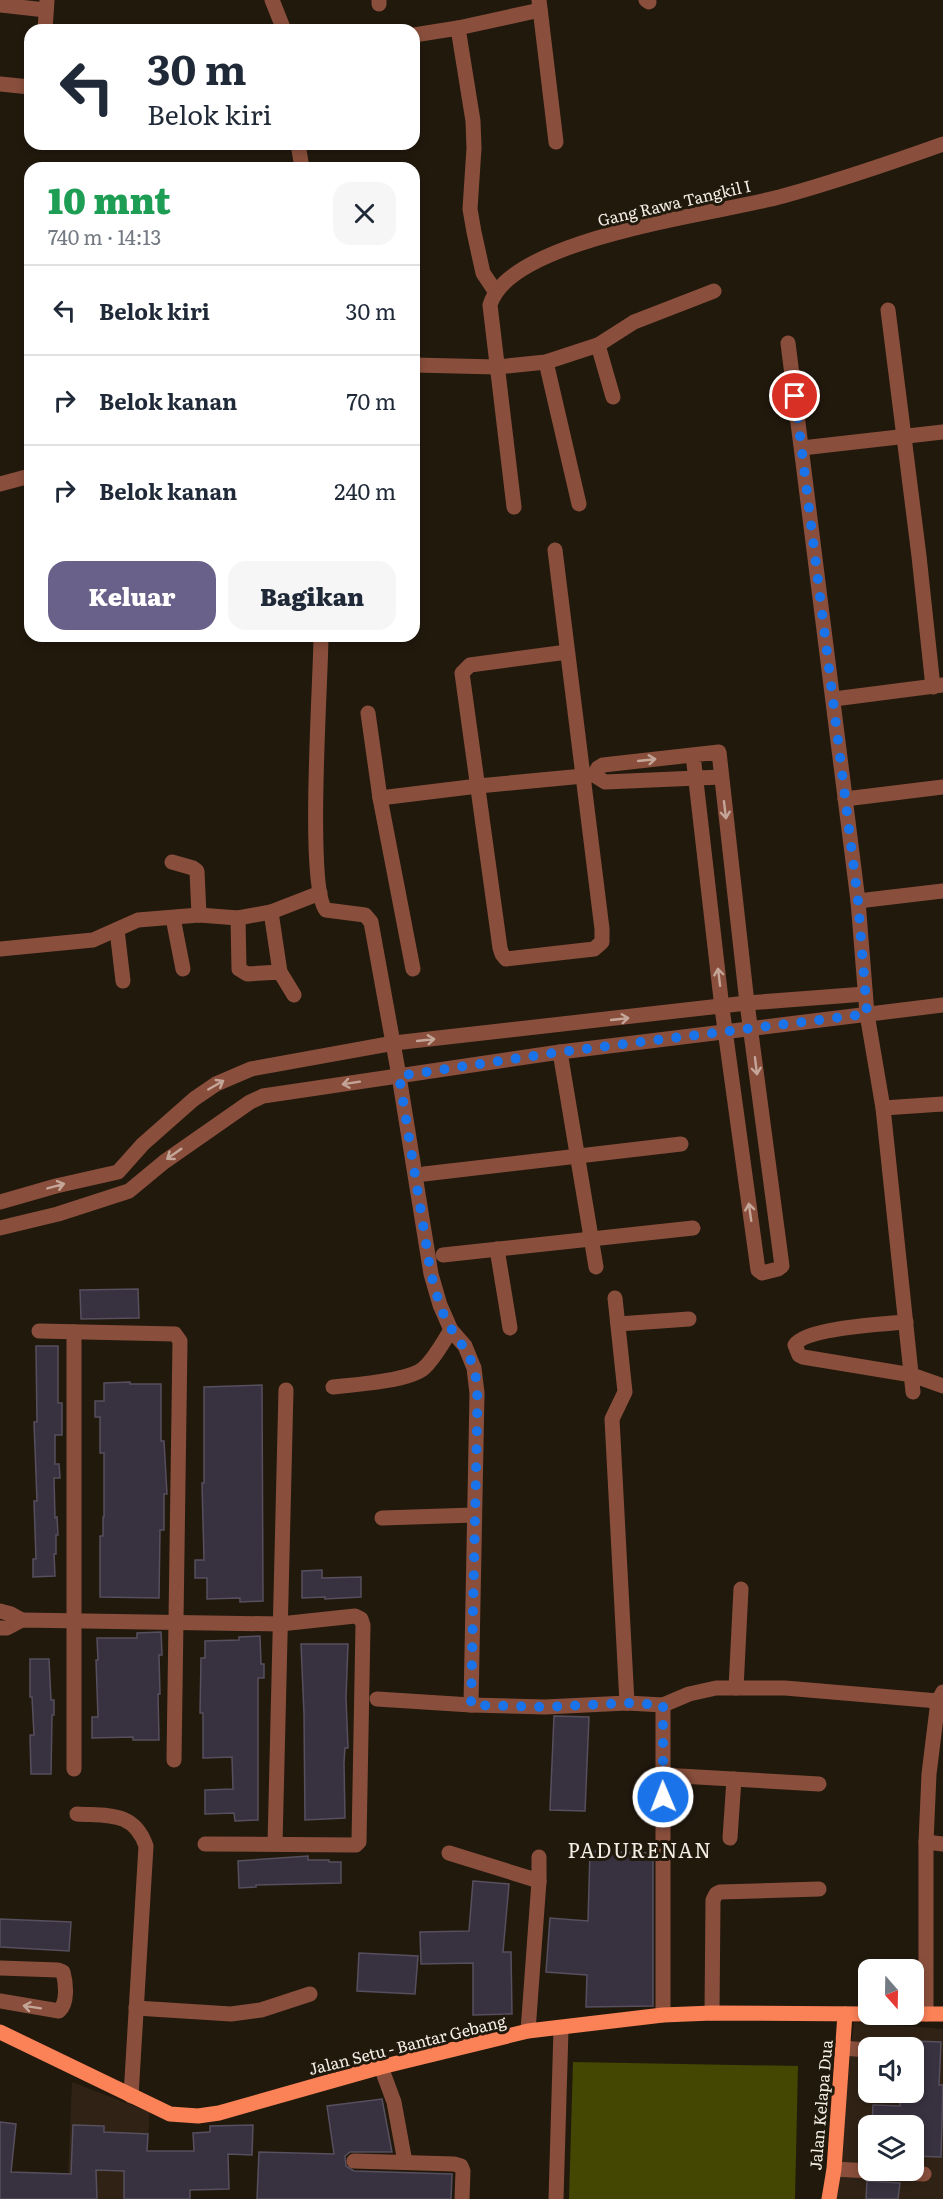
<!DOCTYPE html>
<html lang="id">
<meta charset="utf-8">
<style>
:root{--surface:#fff;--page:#f6f6f7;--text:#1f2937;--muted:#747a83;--line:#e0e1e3;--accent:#6a618a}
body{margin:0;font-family:Literata,serif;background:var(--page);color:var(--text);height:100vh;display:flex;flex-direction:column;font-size:22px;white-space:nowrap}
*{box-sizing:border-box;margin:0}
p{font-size:20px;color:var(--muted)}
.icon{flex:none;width:33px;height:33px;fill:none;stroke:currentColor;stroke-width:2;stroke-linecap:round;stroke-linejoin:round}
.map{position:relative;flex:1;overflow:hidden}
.panel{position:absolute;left:24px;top:162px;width:396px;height:480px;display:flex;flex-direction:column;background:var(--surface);border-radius:18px;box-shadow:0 3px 9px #0003}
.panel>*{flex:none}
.banner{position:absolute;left:24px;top:24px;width:396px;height:126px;border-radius:18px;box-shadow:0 3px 9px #0003;background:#fff;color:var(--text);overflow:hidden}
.needle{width:39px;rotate:160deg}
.buttons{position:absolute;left:858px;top:1959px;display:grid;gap:12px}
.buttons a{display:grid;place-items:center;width:66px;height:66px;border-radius:12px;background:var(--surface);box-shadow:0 3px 9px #0003;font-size:30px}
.pin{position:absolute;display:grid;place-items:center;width:51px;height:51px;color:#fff;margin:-26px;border:3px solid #fff;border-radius:50%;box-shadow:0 2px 6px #0007}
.me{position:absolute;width:66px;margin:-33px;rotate:359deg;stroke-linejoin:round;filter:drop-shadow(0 0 4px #0008)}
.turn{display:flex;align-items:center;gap:21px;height:126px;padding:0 24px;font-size:27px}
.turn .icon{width:78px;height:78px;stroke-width:2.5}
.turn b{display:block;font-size:42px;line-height:51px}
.round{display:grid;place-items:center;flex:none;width:63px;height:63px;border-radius:18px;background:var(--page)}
.overview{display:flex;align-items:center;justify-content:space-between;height:102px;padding:0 24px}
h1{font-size:36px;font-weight:800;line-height:45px;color:#1e9e55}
.button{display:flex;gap:12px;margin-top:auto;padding:12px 24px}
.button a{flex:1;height:69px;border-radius:18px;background:var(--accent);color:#fff;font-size:24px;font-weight:800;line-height:69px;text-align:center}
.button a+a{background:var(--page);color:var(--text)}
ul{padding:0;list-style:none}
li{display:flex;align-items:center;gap:18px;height:90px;padding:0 24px;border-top:2px solid var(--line)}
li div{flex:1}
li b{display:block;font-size:22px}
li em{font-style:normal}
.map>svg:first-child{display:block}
.commercial{fill:#302316;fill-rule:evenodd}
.green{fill:#434701}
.building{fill:#38313f;stroke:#564f5e;stroke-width:1.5}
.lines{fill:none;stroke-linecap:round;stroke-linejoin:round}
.minor{stroke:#8a4f3c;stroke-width:15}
.major{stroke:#fb8157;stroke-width:15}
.oneway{stroke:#c4a699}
.route{stroke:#1a73e8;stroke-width:10;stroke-dasharray:0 18}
.labels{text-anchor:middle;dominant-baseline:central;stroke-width:6;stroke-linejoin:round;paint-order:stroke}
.street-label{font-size:16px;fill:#f3ede5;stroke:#22190d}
.quarter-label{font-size:20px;letter-spacing:1.5px;fill:#f3ede5;stroke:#22190d}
</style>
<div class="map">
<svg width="943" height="2199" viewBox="0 0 943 2199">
<rect width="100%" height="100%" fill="#22190d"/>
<g class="commercial">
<path d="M854,2022L943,2029V2199H835ZM868,2048H914V2092H868ZM868,2126H914V2170H868Z"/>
<polygon points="72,2082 149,2112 147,2199 67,2199"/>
</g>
<polygon class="green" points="573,2062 798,2066 795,2199 569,2199"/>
<g class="building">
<polygon points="138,1289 139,1318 81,1319 80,1290"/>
<polygon points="36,1346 58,1346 58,1403 62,1403 62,1435 55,1435 55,1464 59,1464 60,1478 54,1478 55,1518 57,1517 58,1535 56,1535 56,1554 54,1554 55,1576 33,1577 33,1559 36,1559 34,1501 37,1501 34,1422 37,1422"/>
<polygon points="130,1382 130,1384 161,1384 161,1441 164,1441 167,1494 164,1494 164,1530 160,1530 159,1598 100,1597 100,1536 103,1536 103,1517 104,1517 104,1453 100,1453 100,1417 95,1417 95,1401 104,1401 104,1383"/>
<polygon points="262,1385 263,1601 240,1602 240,1598 207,1599 207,1578 195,1578 195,1560 204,1560 202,1483 204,1483 204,1387"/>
<polygon points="322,1570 322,1578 361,1577 361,1597 325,1599 325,1597 302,1598 302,1571"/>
<polygon points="161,1632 162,1655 159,1655 160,1694 158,1694 159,1740 133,1740 133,1737 92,1738 92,1717 98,1717 96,1660 98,1660 97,1638 137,1638 137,1633"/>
<polygon points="260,1636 261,1664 264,1664 264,1678 258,1678 258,1820 235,1821 234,1813 205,1814 205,1790 233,1789 232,1757 203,1758 203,1713 200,1713 201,1658 205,1658 205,1641 239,1640 239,1637"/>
<polygon points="301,1644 348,1644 346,1698 348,1748 345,1748 344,1763 345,1818 305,1820 304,1714"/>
<polygon points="30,1659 49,1659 51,1700 54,1700 54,1715 52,1715 51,1774 31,1774 30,1735 34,1735 32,1697 30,1697"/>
<polygon points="554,1716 589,1717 585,1811 550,1810"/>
<polygon points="590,1851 653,1853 653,2006 586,2007 587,1975 546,1972 550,1918 588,1921"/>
<polygon points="308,1856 308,1860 329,1860 329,1862 341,1862 341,1883 256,1885 256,1887 239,1888 238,1861"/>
<polygon points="473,1881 509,1884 503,1952 511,1952 512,2014 473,2015 473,1963 421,1964 420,1932 469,1931"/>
<polygon points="0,1919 71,1922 69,1951 0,1947"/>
<polygon points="359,1953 418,1956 415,1994 357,1991"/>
<polygon points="914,2041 941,2042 939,2085 943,2085 941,2157 914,2156 914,2126 872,2126 873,2105 900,2106 900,2092 914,2092"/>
<polygon points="382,2099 392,2152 350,2152 345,2156 346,2166 354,2171 452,2174 451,2199 257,2199 259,2152 334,2154 327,2106"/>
<polygon points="0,2122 16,2124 11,2172 71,2174 73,2125 104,2126 104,2132 148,2134 147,2151 194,2151 193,2133 210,2132 210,2126 253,2125 252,2155 228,2154 229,2189 190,2190 190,2199 124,2199 124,2171 96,2170 97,2199 0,2199"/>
<polygon points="867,2181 900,2183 898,2199 866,2199"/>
</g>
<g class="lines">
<g class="minor">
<polyline points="272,0 284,30"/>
<polyline points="539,0 556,142"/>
<polyline points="646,0 649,2"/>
<polyline points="379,4 379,0"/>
<polyline points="0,5 46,10"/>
<polyline points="458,28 473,121 474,148 470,209 474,232 483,273 495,291"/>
<polyline points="45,30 47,0"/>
<polyline points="414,35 458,28 540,10"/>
<polyline points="0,84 30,87"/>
<polyline points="298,144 302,168"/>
<polyline points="888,310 919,556 933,687"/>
<polyline points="788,343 858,901 867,1014 883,1108 913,1392"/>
<polyline points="598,345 613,397"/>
<polyline points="546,362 579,504"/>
<polyline points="414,365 497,367 546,362 598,345 634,322 714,291"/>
<polyline points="802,448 943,432"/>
<polyline points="0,484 30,476"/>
<path d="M514,507L490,305C510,237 719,214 783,196C837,181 890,163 943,144"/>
<polyline points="555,550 602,929 602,942 594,949 506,959 502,954 500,948 462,673 470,665 567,652"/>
<path d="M321,636C321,678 306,889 326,910L365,915L371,922L399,1076L431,1274L440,1305L451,1330L465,1346L474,1368L477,1393L471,1705L545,1707L627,1703L663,1705V2015"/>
<polyline points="834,699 943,685"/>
<polyline points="368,713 380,798 413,969"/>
<polyline points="594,775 598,768 603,765 719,752 747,1003 782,1266 778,1269 762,1273 758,1270 722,1008 693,755"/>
<polyline points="380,798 478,786 594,775 605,782 721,777"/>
<polyline points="845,799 943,787"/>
<polyline points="172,862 193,868 197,871 199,915"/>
<polyline points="858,901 943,891"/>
<polyline points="271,912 280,972"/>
<polyline points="173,918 183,969"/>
<polyline points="238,918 239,969 247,974 280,972 294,995"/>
<polyline points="117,930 123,981"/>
<polyline points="0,949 93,940 138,920 199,915 238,918 271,912 320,893"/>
<polyline points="560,1052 596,1267"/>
<polyline points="883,1108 943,1104"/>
<polyline points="424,1174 681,1144"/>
<polyline points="0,1202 56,1186 118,1172 143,1144 194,1099 216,1084 251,1069 394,1043 747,1003 865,994"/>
<polyline points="0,1228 58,1214 129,1191 164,1162 250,1102 263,1096 560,1052 943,1005"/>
<polyline points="497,1249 510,1328"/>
<polyline points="443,1255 693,1228"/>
<polyline points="615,1298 625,1392 612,1419 627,1703"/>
<path d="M906,1322C884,1324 805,1328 795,1345L799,1355L803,1357L912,1375L943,1386"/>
<polyline points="618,1324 689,1319"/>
<polyline points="39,1331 175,1334 180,1341 174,1760"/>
<path d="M333,1387C353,1385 410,1381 424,1368C435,1358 443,1342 451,1330"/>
<polyline points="382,1518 474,1515"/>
<polyline points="0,1611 11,1614 22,1620"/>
<polyline points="0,1628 7,1628 22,1620 280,1624 355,1616 361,1619 363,1625 359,1842 356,1845 205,1844"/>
<polyline points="736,1688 741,1589"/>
<polyline points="377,1699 471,1705"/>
<polyline points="663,1705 689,1694 716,1688 785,1688 938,1701 943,1692"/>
<polyline points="74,1769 74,1332"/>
<polyline points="662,1775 819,1784"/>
<path d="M77,1814C108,1816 134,1811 146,1846L131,2096"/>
<polyline points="730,1838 734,1779"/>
<polyline points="926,1842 943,1844"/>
<polyline points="275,1844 286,1390"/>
<polyline points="449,1853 539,1881"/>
<path d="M0,1968L58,1970L63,1972C66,1983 68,2003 59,2011L0,2001"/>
<polyline points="136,2008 231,2014 261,2010 310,1994"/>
<polyline points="712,2013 713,1900 716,1894 720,1892 819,1889"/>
<polyline points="926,2014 926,1842 929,1774 938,1701"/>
<polyline points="528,2031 539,1881 539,1857"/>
<polyline points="842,2048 868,2050"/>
<polyline points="381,2067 394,2102 405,2162"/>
<polyline points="354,2161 454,2164 461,2166 463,2171 462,2199"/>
<polyline points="834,2169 924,2174"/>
<polyline points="556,2199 561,2029"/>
</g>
<g class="major">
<polyline points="914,2014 943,2014"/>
<polyline points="0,2032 170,2114 198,2116 219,2113 381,2067 528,2031 663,2015 712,2013 868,2014"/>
<polyline points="829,2199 834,2169 845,2014"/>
</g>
</g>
<defs><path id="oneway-shaft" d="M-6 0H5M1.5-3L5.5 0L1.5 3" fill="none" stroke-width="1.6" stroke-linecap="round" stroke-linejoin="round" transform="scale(1.5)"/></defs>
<g class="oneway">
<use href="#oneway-shaft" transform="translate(647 760) rotate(-6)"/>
<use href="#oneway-shaft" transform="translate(725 810) rotate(83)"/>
<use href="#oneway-shaft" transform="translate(719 977) rotate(-97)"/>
<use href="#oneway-shaft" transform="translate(620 1019) rotate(-6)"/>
<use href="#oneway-shaft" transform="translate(426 1040) rotate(-6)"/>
<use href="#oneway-shaft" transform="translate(756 1066) rotate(83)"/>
<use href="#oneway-shaft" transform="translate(351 1083) rotate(171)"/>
<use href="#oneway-shaft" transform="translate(216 1085) rotate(-30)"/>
<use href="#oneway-shaft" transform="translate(174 1154) rotate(145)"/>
<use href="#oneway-shaft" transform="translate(56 1186) rotate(-15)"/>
<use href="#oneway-shaft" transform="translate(750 1212) rotate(-98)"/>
<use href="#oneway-shaft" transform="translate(32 2007) rotate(-171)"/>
</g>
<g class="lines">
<path class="route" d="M663,1797V1705L627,1703L545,1707L471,1705L477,1426C477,1407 479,1384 473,1366C468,1351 460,1343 452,1330C441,1314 436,1292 431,1274L399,1076L560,1052L867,1014L858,901L795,396"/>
</g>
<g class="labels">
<g class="street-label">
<text transform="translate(674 202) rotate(-13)">Gang Rawa Tangkil I</text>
<text transform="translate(407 2044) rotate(-14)">Jalan Setu - Bantar Gebang</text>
<text transform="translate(820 2105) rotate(-85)">Jalan Kelapa Dua</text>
</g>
<g class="quarter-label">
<text x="640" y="1849">PADURENAN</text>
</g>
</g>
</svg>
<div class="buttons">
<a><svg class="needle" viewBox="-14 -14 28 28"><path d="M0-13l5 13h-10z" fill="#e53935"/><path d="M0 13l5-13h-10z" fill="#747a83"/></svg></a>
<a><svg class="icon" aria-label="sound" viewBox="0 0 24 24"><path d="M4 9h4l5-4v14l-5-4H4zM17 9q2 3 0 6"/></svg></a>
<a><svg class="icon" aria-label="layers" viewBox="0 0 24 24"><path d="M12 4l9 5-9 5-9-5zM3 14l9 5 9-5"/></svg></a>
</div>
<div class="pin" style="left:795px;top:396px;background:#d93025"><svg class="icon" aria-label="arrive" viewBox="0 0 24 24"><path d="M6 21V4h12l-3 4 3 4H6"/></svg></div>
<svg class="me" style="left:663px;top:1797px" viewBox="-20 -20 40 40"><circle r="17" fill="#1a73e8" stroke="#fff" stroke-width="3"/><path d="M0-11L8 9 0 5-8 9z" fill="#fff"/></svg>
<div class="banner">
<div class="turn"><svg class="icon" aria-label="left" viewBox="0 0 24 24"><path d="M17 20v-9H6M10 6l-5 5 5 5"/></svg><div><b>30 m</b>Belok kiri</div></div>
</div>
<section class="panel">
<div class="overview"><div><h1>10 mnt</h1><p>740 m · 14:13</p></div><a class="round"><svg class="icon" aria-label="close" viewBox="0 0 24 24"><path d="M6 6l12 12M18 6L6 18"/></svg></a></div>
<ul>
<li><svg class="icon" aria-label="left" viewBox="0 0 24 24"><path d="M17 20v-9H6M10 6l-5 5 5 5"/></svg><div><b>Belok kiri</b></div><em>30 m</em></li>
<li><svg class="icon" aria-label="right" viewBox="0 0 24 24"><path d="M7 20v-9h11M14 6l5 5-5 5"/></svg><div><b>Belok kanan</b></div><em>70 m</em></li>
<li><svg class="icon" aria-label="right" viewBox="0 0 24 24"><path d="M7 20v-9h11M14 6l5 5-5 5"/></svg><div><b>Belok kanan</b></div><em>240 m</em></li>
</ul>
<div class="button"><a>Keluar</a><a>Bagikan</a></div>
</section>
</div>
